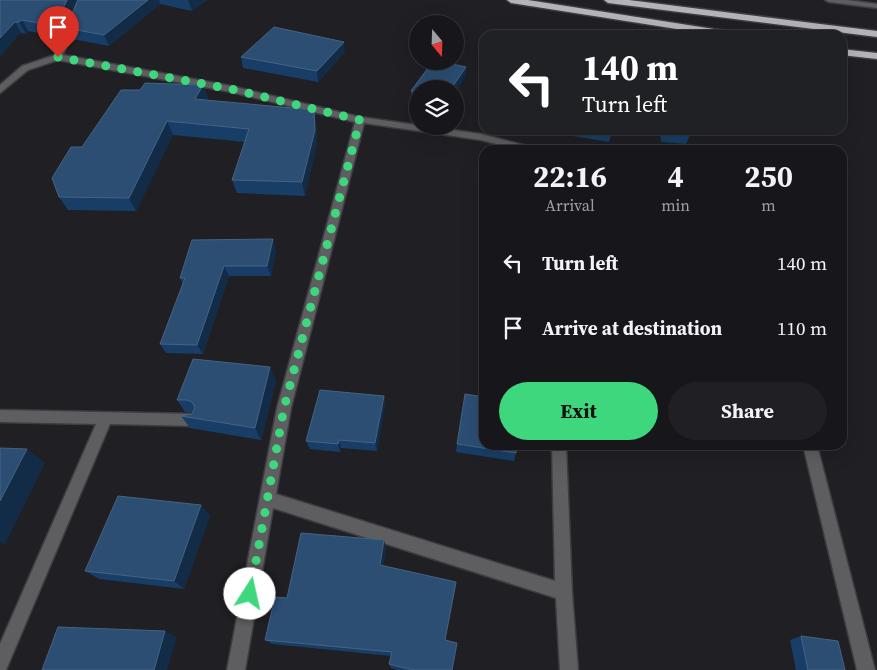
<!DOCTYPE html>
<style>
:root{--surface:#17171b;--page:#202024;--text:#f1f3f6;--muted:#9e9fa3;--line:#36363a;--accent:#3fd77d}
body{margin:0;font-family:"Source Serif 4",serif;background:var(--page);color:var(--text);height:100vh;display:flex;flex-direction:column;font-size:19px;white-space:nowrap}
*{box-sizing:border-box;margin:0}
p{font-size:16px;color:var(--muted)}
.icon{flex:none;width:28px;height:28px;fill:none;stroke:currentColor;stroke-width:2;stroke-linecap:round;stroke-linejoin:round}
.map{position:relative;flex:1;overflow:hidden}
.sheet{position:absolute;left:479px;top:145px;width:368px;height:305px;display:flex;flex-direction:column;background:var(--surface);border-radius:15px;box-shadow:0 5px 20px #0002,0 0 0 1px var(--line)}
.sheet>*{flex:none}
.top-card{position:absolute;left:479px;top:30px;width:368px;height:105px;border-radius:15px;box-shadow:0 5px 20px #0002,0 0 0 1px var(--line);background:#202124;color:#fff;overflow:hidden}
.needle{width:32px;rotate:161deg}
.buttons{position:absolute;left:409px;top:15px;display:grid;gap:10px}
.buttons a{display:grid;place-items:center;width:55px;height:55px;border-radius:50%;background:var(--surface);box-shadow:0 5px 20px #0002,0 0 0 1px var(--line);font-size:25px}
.pin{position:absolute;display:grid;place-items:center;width:42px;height:42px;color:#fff;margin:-51px -21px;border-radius:50% 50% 50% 0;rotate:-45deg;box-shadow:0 0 5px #0007}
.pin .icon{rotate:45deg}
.me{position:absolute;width:55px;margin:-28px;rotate:10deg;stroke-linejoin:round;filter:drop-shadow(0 0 4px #0008)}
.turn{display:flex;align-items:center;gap:18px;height:105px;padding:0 20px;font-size:22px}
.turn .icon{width:65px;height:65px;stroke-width:2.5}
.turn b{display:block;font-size:35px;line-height:42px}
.eta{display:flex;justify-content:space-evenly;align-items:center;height:85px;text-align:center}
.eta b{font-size:30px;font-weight:700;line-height:35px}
.cta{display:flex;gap:10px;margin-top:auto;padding:10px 20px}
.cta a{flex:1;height:58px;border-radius:30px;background:var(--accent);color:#111;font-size:20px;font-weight:700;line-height:58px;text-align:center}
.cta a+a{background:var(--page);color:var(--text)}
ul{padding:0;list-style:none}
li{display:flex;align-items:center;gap:15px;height:65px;padding:0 20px}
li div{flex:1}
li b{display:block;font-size:19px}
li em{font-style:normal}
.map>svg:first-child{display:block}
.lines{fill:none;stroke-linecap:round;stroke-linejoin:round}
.lane-casing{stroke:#3c3c41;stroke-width:3}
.street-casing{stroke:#3c3c41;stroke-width:3}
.highway-casing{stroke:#3c3c41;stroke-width:3}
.lane{fill:#5e5d5f;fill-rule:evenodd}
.street{fill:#5e5d5f;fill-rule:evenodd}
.highway{fill:#b5b3b9;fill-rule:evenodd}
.wall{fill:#183e67}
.shaded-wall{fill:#122b47}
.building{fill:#2c4e73;stroke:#466383}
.route{stroke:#3fd77d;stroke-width:9;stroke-dasharray:0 16.2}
</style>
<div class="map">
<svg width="877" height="670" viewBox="0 0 877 670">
<rect width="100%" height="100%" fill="#1f1f24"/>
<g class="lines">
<defs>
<polygon id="lane" points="803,445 817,445 875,670 857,670"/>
<g id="street">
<polygon points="78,0 86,0 63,55 231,86 360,117 481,134 535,148 537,150 520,150 481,140 364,123 291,408 276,494 555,581 552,445 566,445 572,592 578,670 560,670 556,598 273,508 245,670 227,670 277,408 355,122 231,92 58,60 28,70 0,93 0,85 22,66 55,55"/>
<polygon points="825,0 847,0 877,4 877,8 829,2"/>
<polygon points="0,410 195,414 200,416 202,420 200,424 195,426 110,424 6,670 0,670 0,644 96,424 0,422"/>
</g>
<g id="highway">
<polygon points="507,0 528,0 733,32 738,35 715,35 511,3"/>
<polygon points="604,0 629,0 877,31 877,37 608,3"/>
<polygon points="841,49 877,53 877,59 841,55"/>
</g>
</defs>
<use href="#lane" class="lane-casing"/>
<use href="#street" class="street-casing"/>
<use href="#highway" class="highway-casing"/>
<use href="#lane" class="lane"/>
<use href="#street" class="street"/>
<use href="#highway" class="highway"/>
</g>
<g class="wall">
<polygon points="0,0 77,0 61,37 28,31 26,34 21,33"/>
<polygon points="78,0 207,0 192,11 160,4 109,46 72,39 66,28"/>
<polygon points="345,52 318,82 243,68 241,57"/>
<polygon points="433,61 438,61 466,67 465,77 455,93 455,89 418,89 418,103 412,102 411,91"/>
<polygon points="203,85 208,98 207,100 316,124 317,143 305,196 237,193 232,180 245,142 173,135 136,211 68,210 59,197 82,147 140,90"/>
<polygon points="536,130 612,130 609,142"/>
<polygon points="660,130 690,130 691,133 686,144 661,142"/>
<polygon points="276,250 271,276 229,276 203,354 166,353 160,344 183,284 180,278"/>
<polygon points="276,380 261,440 190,428 181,416 192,414 193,412 185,412 177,400"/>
<polygon points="384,396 385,405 377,451 341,448 340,452 310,449 306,441"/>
<polygon points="457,444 516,453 514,461 456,452"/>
<polygon points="210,515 184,589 99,579 85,571"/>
<polygon points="386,548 383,566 456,582 445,640 452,670 399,670 391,668 389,664 391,656 272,644 265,640 287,598"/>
<polygon points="801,636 845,670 796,670 790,640"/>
</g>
<g class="shaded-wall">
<polygon points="67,0 77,0 61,37 55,26"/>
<polygon points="148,0 159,0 160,4 109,46 104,35"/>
<polygon points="188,0 207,0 192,11"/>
<polygon points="22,20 28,31 26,34 19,22"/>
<polygon points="15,22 21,33 0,57 0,38"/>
<polygon points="344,42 345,52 318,82 317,71"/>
<polygon points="466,67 465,77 455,93 455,89 451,89"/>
<polygon points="203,85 208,98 200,112 195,99"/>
<polygon points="314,110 316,124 317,143 305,196 302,182"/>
<polygon points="167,121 173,135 136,211 129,198"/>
<polygon points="273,239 276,250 271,276 267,266"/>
<polygon points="224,266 229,276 203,354 197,345"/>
<polygon points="270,367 276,380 261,440 255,428"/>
<polygon points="384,396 385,405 377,451 375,443"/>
<polygon points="339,440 341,448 340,452 338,444"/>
<polygon points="27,449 45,463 5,545 0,542 0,501"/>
<polygon points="201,505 210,515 184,589 174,581"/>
<polygon points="384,540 386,548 382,572 380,565"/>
<polygon points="165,631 177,637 167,670 154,670"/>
</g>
<g class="building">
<polygon points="0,0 67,0 55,26 22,20 19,22 15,22 0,38"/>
<polygon points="78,0 148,0 104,35 66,28"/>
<polygon points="274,27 344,42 317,71 241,57"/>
<polygon points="433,61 438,61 466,67 451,89 418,89 418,93 411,91"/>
<polygon points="145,83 203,85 195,99 314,110 315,130 302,182 232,180 249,129 167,121 129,198 59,197 52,178 71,147 82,147 121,90 140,90"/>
<polygon points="601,130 612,130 611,132"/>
<polygon points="665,130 690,130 691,133 665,131"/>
<polygon points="273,239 267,266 224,266 197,345 160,344 185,278 180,278 192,240"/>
<polygon points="193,359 270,367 255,428 181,416 192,414 195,407 192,402 187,400 177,400"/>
<polygon points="320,390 384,396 375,443 339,440 338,444 306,441"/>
<polygon points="465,394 484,397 484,445 517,445 516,453 457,444"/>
<polygon points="0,448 27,449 0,501"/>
<polygon points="118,496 201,505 174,581 85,571"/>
<polygon points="301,533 384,540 380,565 456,582 445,640 457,643 452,670 413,670 389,664 392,652 265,640 275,597 287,598"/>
<polygon points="58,627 165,631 154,670 42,670"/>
<polygon points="801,636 838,641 845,670 808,670"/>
</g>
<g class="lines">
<polyline class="route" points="58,57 231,89 360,120 284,408 250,594"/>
</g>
</svg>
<div class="buttons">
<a><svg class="needle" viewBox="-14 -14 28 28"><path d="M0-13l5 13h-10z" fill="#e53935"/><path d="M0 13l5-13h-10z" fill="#9e9fa3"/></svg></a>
<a><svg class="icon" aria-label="layers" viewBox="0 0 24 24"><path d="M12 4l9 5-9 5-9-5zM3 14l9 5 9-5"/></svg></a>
</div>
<div class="pin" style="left:58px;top:57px;background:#d93025"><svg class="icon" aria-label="arrive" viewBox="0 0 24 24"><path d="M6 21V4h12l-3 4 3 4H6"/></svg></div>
<svg class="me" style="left:250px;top:594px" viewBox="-20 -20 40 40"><circle r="19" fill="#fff"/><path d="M0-13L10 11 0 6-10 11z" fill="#3fd77d"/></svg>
<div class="top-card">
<div class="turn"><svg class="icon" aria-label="left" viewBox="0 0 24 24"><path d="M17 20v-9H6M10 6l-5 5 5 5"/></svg><div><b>140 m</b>Turn left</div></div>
</div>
<section class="sheet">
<div class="eta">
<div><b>22:16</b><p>Arrival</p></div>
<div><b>4</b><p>min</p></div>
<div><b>250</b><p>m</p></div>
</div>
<ul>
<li><svg class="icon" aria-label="left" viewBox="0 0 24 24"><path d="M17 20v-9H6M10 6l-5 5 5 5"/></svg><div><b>Turn left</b></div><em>140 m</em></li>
<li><svg class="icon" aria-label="arrive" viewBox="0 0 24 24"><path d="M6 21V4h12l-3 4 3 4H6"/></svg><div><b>Arrive at destination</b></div><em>110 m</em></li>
</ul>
<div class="cta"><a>Exit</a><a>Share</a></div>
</section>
</div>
